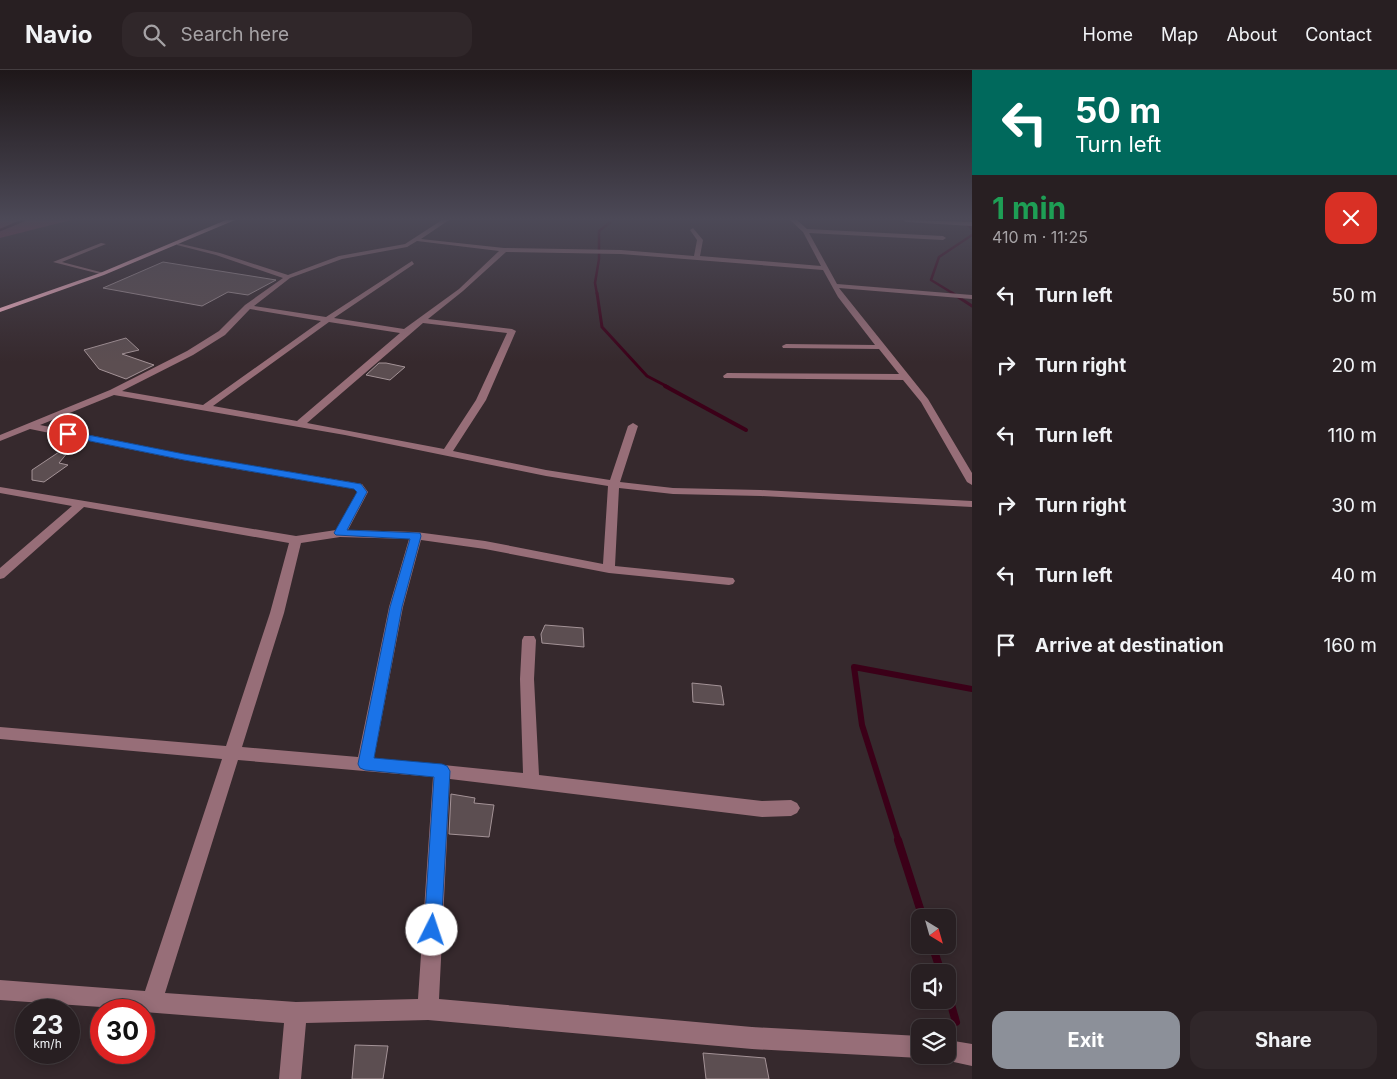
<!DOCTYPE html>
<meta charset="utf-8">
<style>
:root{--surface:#281f22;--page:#30272a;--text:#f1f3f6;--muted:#a5a2a5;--line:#443d40;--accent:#8c9099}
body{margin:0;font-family:Inter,sans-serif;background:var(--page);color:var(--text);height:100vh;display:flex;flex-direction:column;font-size:19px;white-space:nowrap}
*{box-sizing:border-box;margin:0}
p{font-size:16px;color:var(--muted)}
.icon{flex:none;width:28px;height:28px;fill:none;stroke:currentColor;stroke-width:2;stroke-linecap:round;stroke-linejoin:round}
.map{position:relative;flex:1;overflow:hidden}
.drawer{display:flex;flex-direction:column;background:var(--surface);width:425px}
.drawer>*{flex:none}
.top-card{background:#00695c;color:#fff;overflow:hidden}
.needle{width:32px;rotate:143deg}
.buttons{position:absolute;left:911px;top:839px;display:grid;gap:10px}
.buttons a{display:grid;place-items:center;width:45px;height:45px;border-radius:10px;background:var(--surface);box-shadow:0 2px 12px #0003,0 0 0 1px var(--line);font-size:25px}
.speed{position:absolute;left:15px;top:929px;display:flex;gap:10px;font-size:25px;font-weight:700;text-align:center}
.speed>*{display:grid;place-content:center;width:65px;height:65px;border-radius:50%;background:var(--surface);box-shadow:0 2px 12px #0003,0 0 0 1px var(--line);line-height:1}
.speed small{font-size:12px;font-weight:400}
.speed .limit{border:8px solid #d22;background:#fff;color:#111}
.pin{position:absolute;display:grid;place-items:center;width:42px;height:42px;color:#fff;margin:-21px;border:2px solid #fff;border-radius:50%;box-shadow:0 1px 5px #0007}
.me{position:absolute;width:55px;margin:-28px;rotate:4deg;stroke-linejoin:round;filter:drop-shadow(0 0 4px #0008)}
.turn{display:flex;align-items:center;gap:18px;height:105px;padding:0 20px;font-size:22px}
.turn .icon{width:65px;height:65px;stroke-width:2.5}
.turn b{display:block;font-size:35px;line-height:42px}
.round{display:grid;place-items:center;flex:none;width:52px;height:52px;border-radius:15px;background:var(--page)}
.head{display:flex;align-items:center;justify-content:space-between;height:85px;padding:0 20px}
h1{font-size:30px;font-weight:700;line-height:38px;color:#1e9e55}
.primary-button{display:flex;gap:10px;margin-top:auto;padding:10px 20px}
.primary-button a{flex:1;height:58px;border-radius:15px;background:var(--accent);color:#fff;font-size:20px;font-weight:700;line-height:58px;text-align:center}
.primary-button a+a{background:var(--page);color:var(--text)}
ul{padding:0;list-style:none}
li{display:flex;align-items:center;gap:15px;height:70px;padding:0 20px}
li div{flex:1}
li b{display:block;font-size:19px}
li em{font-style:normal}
header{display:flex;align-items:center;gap:30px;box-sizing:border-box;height:70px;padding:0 25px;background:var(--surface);border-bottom:1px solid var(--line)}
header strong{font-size:24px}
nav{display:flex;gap:28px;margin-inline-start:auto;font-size:18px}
.search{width:350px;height:45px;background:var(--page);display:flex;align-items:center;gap:12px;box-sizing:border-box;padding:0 18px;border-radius:15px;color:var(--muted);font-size:19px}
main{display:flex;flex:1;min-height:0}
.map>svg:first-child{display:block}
.green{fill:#7a3149}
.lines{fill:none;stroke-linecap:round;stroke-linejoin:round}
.stream-far4{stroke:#3b0018;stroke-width:2.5}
.stream-far3{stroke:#3b0018;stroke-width:3}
.stream-far2{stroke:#3b0018;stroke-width:4}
.stream-far1{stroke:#3b0018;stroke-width:6}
.stream{stroke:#3b0018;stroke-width:8}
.building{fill:#5c4e51;stroke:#a49397}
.minor{fill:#976e78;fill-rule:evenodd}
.major{fill:#f7b3c4;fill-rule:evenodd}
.route{fill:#1a73e8;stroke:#114b97}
</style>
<header>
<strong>Navio</strong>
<div class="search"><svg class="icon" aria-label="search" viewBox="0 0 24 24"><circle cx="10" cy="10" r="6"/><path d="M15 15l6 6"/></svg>Search here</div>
<nav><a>Home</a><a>Map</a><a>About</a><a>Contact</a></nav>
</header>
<main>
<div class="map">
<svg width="972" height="1009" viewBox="0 0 972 1009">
<rect width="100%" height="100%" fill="#36292d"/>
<polygon class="green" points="0,150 71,150 0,168"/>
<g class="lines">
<g class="stream-far4">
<polyline points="962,150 972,159"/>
<polyline points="0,160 24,150"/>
<polyline points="597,224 595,213 599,189 599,161 613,150"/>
<polyline points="954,224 931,210 939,187 972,165"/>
</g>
<g class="stream-far3">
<polyline points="597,223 602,257 647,306 668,317"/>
<polyline points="952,223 972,236"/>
</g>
<polyline class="stream-far2" points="665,316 746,360"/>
<polyline class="stream-far1" points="899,772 862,655 854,597 972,619"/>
<g class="stream">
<polyline points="898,770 923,848"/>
<polyline points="932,875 941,902"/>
<polyline points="948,924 956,952"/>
</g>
</g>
<g class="building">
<polygon points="163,192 251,206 276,210 248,225 228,222 202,236 103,218"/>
<polygon points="126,268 139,280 122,284 154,295 126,309 99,299 84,280"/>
<polygon points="379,293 386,293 405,297 390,310 366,305"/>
<polygon points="71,374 73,376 59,393 68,395 44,412 32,410 32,400"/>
<polygon points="545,555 583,558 584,577 542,573 541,564"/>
<polygon points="692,613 721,616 724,635 693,632"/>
<polygon points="451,724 475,728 474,733 494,735 489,767 449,764"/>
<polygon points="355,975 388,976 383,1009 352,1009"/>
<polygon points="703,983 765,988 769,1009 706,1009"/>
</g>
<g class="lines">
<g class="minor">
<path d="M442,150H449L421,169L504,178L621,180L694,186L697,170L690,160L693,158L703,170L700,186L821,196L803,162L790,150H797L807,159L943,166L946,168L943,170L809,163L837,214L972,225V229L839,218L928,329L972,403V415L967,412L921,332L903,310L724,308L723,306L727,303L899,304L879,279L783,278L782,276L786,274L875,275L838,227L823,200L621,184L506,182L463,221L428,249L512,259L516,261L486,330L453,381L546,400L610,410L628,356L633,353L638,356L620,412L673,418L761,420L972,431V437L761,426L673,424L619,418L615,496L733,508L735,511L733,514L729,515L609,503L485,479L421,470L403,537L374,688L523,703L520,609L522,570L524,566H534L536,570L534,609L539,705L762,731L791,730L797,733L800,738L797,743L791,746L762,747L450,709L439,929L752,957L920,966V985H927L920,988L752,979L428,950L306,953L301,1009H279L284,953L144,942V940L0,930V910L145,921L222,689L0,669V657L226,676L270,543L289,473L84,437L4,508L0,509V498L72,436L0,423V417L296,466L336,460L357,422L354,419L183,390L30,359L0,371V365L110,320L187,281L219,261L245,235L283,208L216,185L177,175V173L220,183L288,205L339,186L405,174ZM417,171L499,181L459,219L404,259L334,248L414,194L412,191L326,247L254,236L290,208L342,189L407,177ZM250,239L321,251L203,335L122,321L193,285L225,265ZM329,252L400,263L297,351L213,336ZM423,253L507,263L476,330L444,379L307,353ZM114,325L345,365L546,406L608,416L603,494L485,471L416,462L348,460L368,422L362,414L183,384L40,355ZM340,467L409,469L389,537L358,687L242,677L284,543L301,473ZM238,690L433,707L418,929L296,932L165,923Z"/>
<polygon points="903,150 972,152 972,156 906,152"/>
<polygon points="101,173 106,174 62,192 104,203 104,205 53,192"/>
<polygon points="948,970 972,974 972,996 940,989 939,985 948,985"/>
</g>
<polygon class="major" points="226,150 235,150 104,205 0,242 0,238 100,203"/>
</g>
<linearGradient id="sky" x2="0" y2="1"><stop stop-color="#1e1719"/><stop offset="0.51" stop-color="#4c4957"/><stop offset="1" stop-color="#4c4957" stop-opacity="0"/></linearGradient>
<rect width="972" height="292" fill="url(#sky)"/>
<polygon class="route" points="68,361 184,384 361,414 367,422 347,460 420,463 421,466 402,537 374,688 442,694 447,696 450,701 441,860 439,866 432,869 426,866 424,860 434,707 365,700 360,698 358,694 390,537 410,469 336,465 334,463 357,422 354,419 184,390 65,366 63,364"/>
</svg>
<div class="buttons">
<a><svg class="needle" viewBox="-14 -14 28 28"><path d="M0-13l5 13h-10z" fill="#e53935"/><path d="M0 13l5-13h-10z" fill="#a5a2a5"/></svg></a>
<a><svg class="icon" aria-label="sound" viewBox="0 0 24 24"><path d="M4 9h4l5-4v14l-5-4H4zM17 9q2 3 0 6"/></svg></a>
<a><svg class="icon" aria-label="layers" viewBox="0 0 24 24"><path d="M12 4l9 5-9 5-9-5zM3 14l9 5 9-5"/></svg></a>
</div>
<div class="speed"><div>23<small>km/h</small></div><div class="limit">30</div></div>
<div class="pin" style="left:68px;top:364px;background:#d93025"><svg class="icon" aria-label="arrive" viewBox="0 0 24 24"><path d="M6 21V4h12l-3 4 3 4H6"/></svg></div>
<svg class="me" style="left:432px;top:860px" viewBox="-20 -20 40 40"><circle r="19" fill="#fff"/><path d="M0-13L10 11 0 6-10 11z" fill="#1a73e8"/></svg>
</div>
<section class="drawer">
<div class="top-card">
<div class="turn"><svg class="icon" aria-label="left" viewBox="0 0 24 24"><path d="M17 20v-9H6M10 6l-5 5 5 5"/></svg><div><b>50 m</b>Turn left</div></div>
</div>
<div class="head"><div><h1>1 min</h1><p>410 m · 11:25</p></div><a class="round" style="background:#d93025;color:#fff"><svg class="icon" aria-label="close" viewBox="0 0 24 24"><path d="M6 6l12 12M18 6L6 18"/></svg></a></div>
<ul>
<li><svg class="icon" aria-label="left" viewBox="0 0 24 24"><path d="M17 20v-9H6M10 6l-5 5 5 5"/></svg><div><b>Turn left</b></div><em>50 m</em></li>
<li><svg class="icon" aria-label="right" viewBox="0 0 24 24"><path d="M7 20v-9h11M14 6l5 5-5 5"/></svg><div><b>Turn right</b></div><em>20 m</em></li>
<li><svg class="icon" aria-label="left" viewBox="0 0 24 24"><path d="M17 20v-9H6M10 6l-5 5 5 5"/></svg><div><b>Turn left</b></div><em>110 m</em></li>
<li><svg class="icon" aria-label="right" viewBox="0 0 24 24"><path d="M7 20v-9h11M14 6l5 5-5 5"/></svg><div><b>Turn right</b></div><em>30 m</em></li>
<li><svg class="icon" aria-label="left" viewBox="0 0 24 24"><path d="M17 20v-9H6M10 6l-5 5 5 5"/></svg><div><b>Turn left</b></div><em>40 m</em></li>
<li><svg class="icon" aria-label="arrive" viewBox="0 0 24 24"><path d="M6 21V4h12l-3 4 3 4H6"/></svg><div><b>Arrive at destination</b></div><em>160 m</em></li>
</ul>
<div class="primary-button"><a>Exit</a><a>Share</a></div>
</section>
</main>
